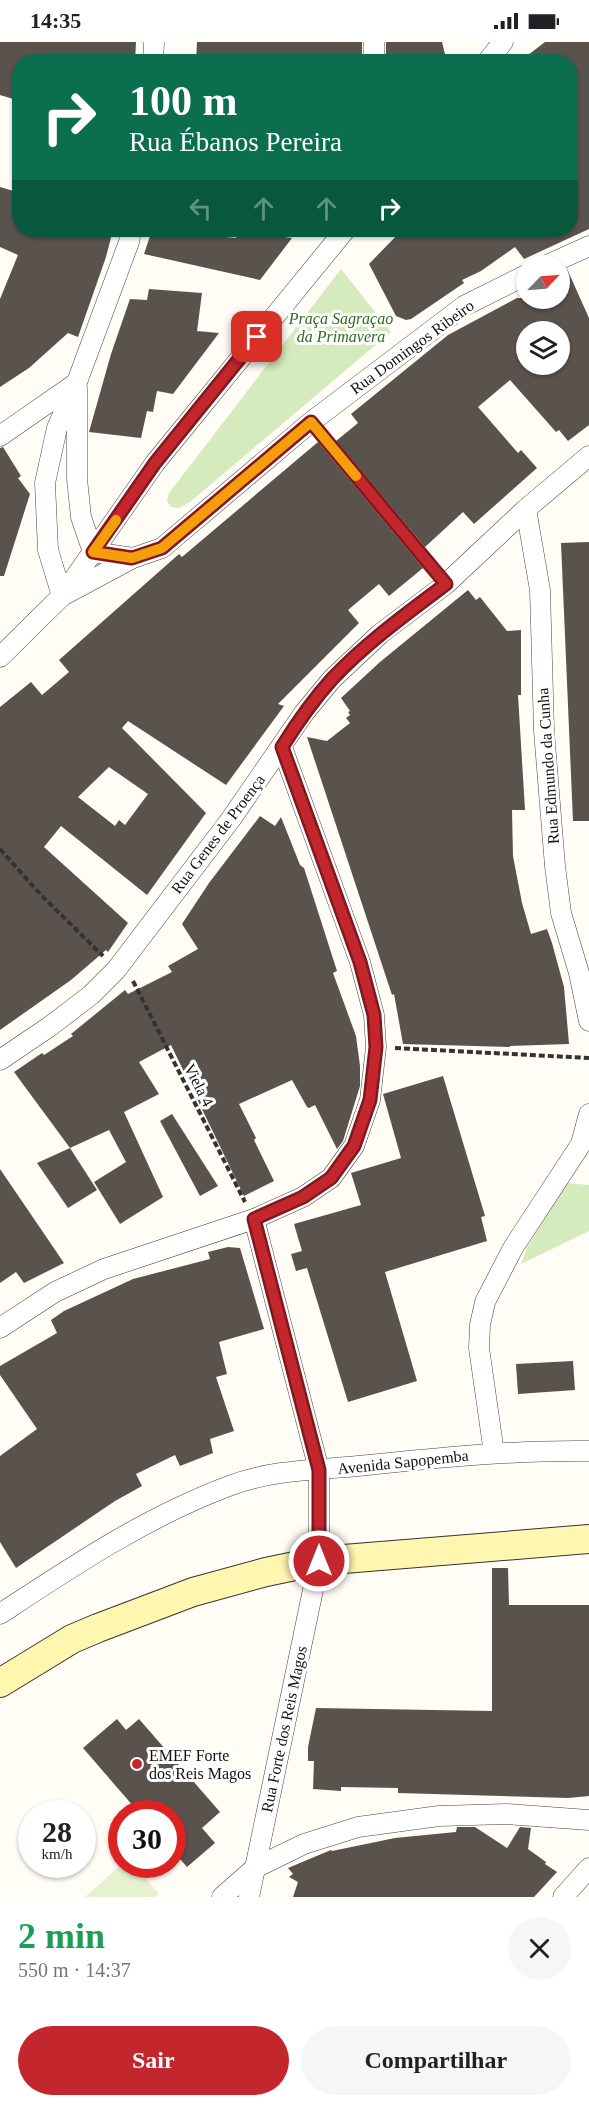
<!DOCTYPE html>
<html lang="pt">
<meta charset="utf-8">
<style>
:root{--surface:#fff;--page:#f6f6f6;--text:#202124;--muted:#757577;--accent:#c4262e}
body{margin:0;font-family:"Times New Roman",serif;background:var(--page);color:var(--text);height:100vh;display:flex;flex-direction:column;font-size:22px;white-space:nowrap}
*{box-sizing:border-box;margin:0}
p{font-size:20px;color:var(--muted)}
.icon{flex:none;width:33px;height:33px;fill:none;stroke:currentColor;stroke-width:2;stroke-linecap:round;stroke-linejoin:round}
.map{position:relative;height:1855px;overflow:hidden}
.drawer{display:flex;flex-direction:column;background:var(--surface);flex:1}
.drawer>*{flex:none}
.guide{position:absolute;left:12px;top:12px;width:566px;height:183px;border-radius:24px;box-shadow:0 2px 4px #0004;background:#0b6e4f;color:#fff;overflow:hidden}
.needle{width:39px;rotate:65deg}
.controls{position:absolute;left:516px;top:213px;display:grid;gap:12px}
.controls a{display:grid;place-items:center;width:54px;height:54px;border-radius:50%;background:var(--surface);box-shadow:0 2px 4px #0004;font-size:30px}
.speed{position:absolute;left:18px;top:1758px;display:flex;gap:12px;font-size:30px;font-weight:700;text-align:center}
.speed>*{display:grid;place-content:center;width:78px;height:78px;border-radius:50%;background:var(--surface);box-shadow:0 2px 4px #0004;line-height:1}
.speed small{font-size:15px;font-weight:400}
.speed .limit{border:9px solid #d22;background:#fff;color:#111}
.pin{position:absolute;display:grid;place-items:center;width:51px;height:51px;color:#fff;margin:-26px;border-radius:12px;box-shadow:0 3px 9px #0006}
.me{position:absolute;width:66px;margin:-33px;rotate:0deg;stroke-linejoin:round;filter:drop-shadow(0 0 4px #0008)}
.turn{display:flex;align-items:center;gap:21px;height:126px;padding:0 18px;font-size:27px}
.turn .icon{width:78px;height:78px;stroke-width:2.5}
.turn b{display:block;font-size:42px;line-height:51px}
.lanes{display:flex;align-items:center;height:57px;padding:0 18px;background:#0003;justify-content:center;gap:30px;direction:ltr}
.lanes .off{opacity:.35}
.round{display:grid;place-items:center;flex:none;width:63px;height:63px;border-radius:32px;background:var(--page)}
.overview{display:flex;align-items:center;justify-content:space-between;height:102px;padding:0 18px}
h1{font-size:36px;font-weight:700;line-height:45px;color:#1e9e55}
.action{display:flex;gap:12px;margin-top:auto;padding:12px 18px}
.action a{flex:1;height:69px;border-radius:36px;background:var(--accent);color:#fff;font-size:24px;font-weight:700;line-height:69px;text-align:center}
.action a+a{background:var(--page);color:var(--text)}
.status{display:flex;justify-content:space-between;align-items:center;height:42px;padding:0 30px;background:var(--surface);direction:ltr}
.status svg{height:16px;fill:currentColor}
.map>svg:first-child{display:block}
.green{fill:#d5ebbd}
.pitch{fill:#e6f2cf}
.building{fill:#5a524d;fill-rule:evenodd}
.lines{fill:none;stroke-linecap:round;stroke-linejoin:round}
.lane-casing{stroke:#444;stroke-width:12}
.street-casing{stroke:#444;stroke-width:21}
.secondary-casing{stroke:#333;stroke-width:30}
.path{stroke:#333;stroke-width:4;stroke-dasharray:6 3;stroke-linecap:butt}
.lane{stroke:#fff;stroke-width:10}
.street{stroke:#fff;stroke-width:20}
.secondary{stroke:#fff6b0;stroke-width:28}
.route-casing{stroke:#7f191e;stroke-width:15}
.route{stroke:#c4262e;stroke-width:10}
.slow{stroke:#f59e0b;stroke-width:10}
.poi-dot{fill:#c4262e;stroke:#fff;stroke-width:2}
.labels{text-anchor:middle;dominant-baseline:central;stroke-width:6;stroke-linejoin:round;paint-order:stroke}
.park-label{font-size:16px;font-style:italic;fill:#2f6b1f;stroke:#fff}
.street-label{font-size:16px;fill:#111;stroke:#fff}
.poi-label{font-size:16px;fill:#111;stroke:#fff;text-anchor:start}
</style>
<div class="status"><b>14:35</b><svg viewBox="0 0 49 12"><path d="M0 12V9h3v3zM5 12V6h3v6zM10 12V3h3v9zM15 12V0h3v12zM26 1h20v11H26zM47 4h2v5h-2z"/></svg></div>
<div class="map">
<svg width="589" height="1855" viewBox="0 0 589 1855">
<rect width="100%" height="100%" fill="#fffdf5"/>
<g class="green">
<polygon points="341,227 391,290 190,460 179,466 171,465 167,459 169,451"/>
<polygon points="567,1141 589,1143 589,1189 521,1222 528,1204"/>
</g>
<polygon class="pitch" points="122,1822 134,1823 159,1852 155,1855 85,1855"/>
<g class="building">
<polygon points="0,0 136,0 135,20 20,20 20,59 0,53"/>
<polygon points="197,0 362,0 362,18 301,15 301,18 270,17 270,20 196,20"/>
<polygon points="386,0 442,0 445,12 440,20 386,19"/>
<polygon points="545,0 589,0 589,187 524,217 515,205 481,229 462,238 464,241 411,277 406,278 396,274 369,222 402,188 570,188 570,20 519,20"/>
<polygon points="0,145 20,151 20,188 113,188 106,215 78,295 68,291 29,326 0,345 0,257 18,213 0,205"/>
<polygon points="152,188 170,188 169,189 236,196 237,189 292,196 260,238 144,212"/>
<path d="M567,227L589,276V383L568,399L559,388L556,390L510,338L478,365L518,411L521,408L537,426L474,482L463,470L425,505L336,399L358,381L351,372L448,293L517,256H560V231ZM526,290H560V322H526Z"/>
<polygon points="149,247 202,251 197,289 219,291 173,352 157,349 153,370 147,369 141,396 89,390 111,312 130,257 147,258"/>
<path d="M318,400L423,526L389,554L379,542L348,568L359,581L278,662L284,664L226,743L128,679L122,686L206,771L147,853L61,784L44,805L128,881L108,910L106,908L71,938L0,988V665L31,640L42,653L69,630L59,618L179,512L182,515ZM109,725L148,752L125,783L119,778L115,784L78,755Z"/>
<polygon points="3,405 21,434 18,436 30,452 4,534 0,534 0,406"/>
<polygon points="589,500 589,779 573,779 561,501"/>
<polygon points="468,548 476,558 480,555 507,589 521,588 521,653 518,653 525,768 512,768 513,814 522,861 531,892 547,887 552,901 564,945 569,1002 510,1004 510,1005 403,1002 394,952 392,953 307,695 327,699 350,681 346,676 350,673 348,670 350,669 341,656 380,620"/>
<polygon points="260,774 275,784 281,775 300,823 304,826 337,929 333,931 356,994 360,1024 360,1044 343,1099 337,1107 315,1063 309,1066 307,1065 292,1038 239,1062 256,1096 254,1098 274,1139 244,1154 171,1003 139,1020 159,1052 124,1070 163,1155 120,1182 94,1140 126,1120 109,1088 70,1106 14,1030 42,1011 44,1013 73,994 71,992 125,948 128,952 172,930 168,924 198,907 182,882 209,841"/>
<polygon points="443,1034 485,1174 481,1175 487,1199 385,1230 417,1339 348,1360 307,1226 296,1229 291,1212 302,1209 294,1182 361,1163 351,1131 401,1116 383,1052"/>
<polygon points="172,1072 218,1144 200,1154 160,1079"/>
<polygon points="70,1106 97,1148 68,1166 37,1121"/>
<polygon points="0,1127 64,1221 24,1241 16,1230 0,1241"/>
<polygon points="228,1205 240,1206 264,1287 219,1300 227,1332 216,1335 234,1389 210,1397 213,1411 180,1424 175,1413 136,1432 142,1444 115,1459 16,1526 0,1500 0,1414 37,1387 0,1333 0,1324 57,1291 51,1278 64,1269 133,1237 210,1217 208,1210"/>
<polygon points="573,1319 575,1348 518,1352 516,1322"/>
<polygon points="492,1526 508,1526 509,1563 589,1563 589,1754 568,1756 398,1751 398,1746 341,1745 341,1749 313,1747 314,1719 308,1719 308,1705 316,1666 492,1669"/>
<polygon points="117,1677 126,1688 139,1677 220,1770 202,1786 215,1801 187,1825 172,1808 172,1772 140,1772 83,1706"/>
<polygon points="457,1785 475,1785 507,1806 520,1785 531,1786 528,1807 546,1820 545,1822 557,1830 534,1855 293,1855 298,1840 289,1835 293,1832 288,1826 331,1808 332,1809 395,1796 456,1790"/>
</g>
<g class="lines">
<defs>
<polyline id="lane" points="311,380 446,542"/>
<g id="street">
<polyline points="153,20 154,0"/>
<polyline points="374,20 374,0"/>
<polyline points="487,20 503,0"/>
<polyline points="131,188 129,200 77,340 57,386 45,441 48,508 62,554 133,516 162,506 311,380 464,264 526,233"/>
<polyline points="545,224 589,204"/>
<polyline points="77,346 77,437 81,475 93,510 133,516"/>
<polyline points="0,394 75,342"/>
<polyline points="526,467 540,548 544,689 555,824 561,871 579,931 589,979"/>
<polyline points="0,615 62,554 155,421 345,188"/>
<polyline points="0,1018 49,985 91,953 116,928 231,777 304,671 332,637 380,592 446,542 526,467 589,414"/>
<polyline points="0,1286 55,1250 104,1227 254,1177 303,1155 331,1136 354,1104 370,1058 376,1005 374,973 360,920 282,705"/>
<polyline points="494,1411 479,1306 480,1283 485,1260 513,1206 581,1102 589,1072"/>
<path d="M0,1572C73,1524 146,1475 229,1444C270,1428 315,1428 358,1424C435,1416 512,1408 589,1409"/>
<polyline points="222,1855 255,1826 304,1802 358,1785 439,1774 506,1772 589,1778"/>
<polyline points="249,1855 319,1519 319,1428 254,1177"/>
<polyline points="563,1855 589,1826"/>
</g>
<polyline id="secondary" points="0,1641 72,1597 98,1586 193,1550 266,1530 319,1519 589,1497"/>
</defs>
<use href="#lane" class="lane-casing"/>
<use href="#street" class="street-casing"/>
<use href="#secondary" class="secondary-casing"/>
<g class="path">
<polyline points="0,807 41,853 103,914"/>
<polyline points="133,939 245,1160"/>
<polyline points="395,1006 589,1016"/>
</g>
<use href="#lane" class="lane"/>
<use href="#street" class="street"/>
<use href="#secondary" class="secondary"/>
</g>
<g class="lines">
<defs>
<path id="route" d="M257,295L155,421L93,510L132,516L162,506L311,380L446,542C406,572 366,601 332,637C313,658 297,681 282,705L360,920L374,973L376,1005L370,1058L354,1104L331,1136L303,1155L254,1177L319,1428V1519"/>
</defs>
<use href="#route" class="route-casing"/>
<use href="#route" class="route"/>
<polyline class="slow" points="116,478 93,510 132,516 162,506 311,380 356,434"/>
</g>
<circle class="poi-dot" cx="137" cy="1722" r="6"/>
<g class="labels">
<g class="park-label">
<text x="341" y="276">Praça Sagraçao<tspan x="341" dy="18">da Primavera</tspan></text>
</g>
<g class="street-label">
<text transform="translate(412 305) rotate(-36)">Rua Domingos Ribeiro</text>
<text transform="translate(548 724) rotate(-94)">Rua Edmundo da Cunha</text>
<text transform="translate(218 792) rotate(-53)">Rua Genes de Proença</text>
<text transform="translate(199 1043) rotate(63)">Viela 4</text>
<text transform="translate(403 1420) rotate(-6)">Avenida Sapopemba</text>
<text transform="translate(284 1687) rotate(-78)">Rua Forte dos Reis Magos</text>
</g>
<g class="poi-label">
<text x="149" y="1713">EMEF Forte<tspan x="149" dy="18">dos Reis Magos</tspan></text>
</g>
</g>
</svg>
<div class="controls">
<a><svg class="needle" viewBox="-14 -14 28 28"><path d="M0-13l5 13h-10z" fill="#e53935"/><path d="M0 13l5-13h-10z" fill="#757577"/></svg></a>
<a><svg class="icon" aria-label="layers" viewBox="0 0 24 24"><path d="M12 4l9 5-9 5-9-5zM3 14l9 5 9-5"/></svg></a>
</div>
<div class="speed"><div>28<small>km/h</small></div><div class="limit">30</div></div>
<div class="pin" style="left:257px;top:295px;background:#d93025"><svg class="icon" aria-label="arrive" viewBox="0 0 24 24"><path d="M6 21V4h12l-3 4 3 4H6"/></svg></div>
<svg class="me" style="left:319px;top:1519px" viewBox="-20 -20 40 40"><circle r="17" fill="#c4262e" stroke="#fff" stroke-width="3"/><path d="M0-11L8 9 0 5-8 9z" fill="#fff"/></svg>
<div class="guide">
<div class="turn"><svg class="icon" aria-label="right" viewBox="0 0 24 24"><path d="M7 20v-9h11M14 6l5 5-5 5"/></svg><div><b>100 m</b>Rua Ébanos Pereira</div></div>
<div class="lanes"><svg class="icon off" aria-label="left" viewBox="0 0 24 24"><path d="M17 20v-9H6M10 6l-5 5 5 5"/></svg><svg class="icon off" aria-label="ahead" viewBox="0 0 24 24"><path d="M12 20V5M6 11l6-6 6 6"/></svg><svg class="icon off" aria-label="ahead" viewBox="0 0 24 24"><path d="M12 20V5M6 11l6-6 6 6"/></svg><svg class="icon" aria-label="right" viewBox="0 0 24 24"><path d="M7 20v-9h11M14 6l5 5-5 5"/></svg></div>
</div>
</div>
<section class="drawer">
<div class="overview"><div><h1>2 min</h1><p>550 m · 14:37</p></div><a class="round"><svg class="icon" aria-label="close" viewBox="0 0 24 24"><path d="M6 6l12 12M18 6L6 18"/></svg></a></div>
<div class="action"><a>Sair</a><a>Compartilhar</a></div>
</section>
